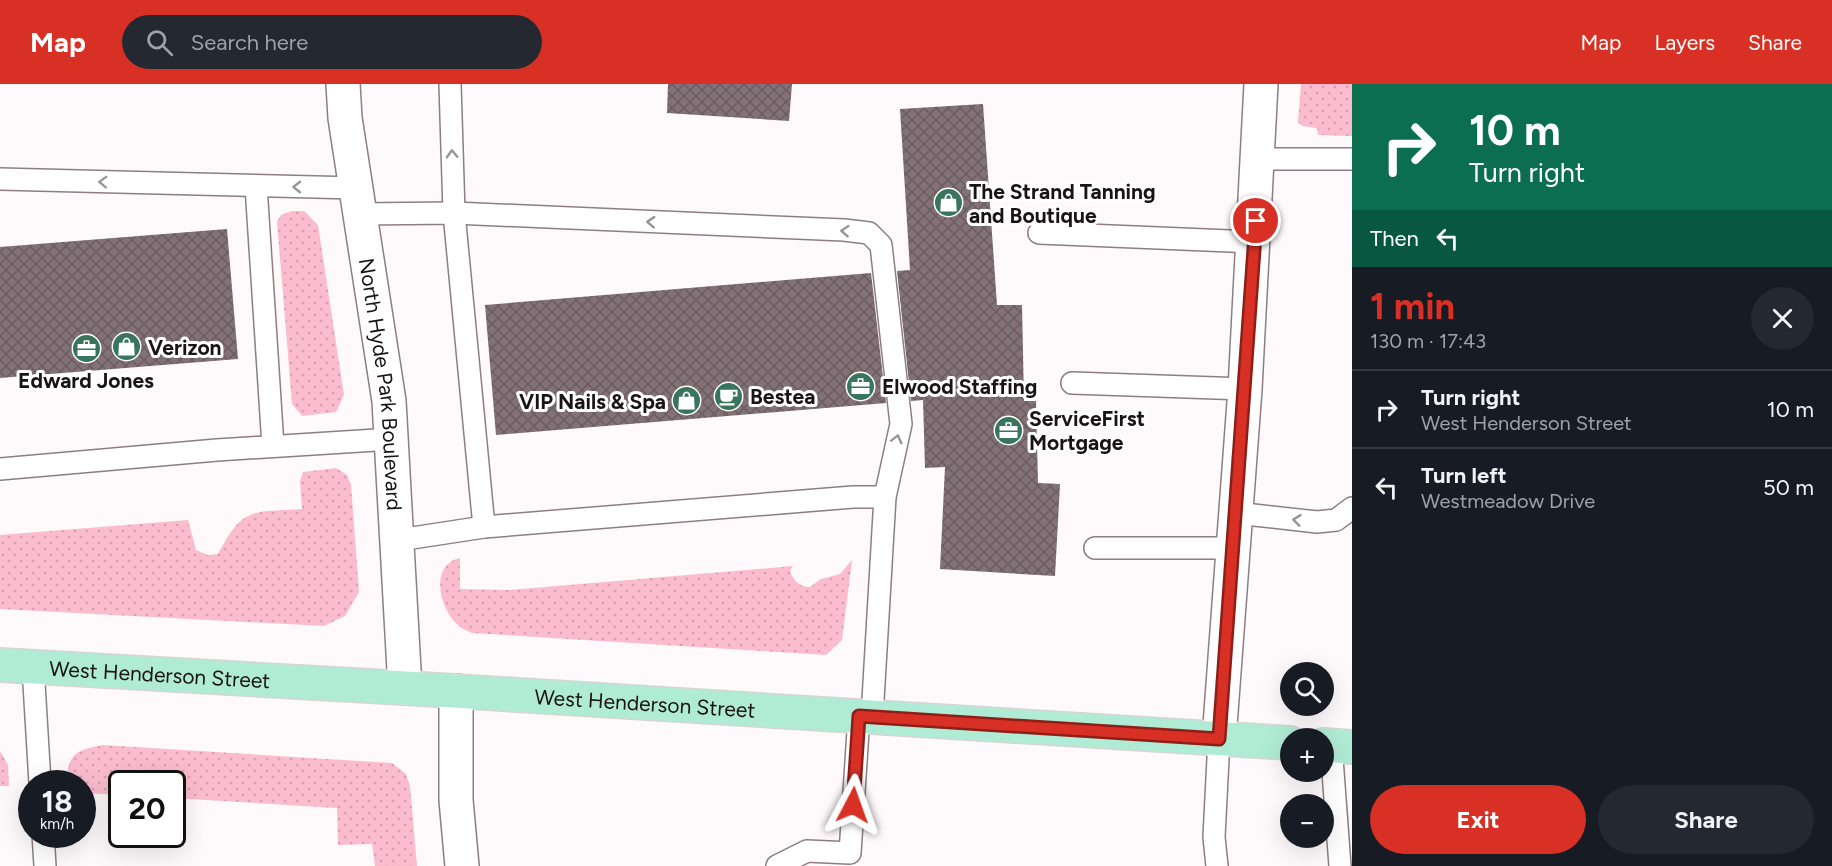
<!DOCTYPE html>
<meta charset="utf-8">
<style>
:root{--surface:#171b24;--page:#242831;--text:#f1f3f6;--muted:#9ea1a6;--line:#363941;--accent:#d93025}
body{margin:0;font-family:Figtree,sans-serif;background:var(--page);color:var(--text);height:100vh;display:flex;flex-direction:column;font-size:22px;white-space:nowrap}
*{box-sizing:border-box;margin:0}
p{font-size:20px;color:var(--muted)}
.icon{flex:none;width:33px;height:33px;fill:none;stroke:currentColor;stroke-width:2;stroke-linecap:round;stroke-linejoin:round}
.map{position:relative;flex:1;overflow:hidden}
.sheet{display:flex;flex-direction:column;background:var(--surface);width:480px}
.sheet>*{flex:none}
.hud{background:#0b6e4f;color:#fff;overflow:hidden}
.tools{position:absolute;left:1280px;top:578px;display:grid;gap:12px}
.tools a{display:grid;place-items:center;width:54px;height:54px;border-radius:50%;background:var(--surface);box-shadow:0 6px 24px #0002;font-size:30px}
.speed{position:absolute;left:18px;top:686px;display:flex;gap:12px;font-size:30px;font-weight:700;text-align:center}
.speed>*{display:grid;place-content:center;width:78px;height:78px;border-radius:50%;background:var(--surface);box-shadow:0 6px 24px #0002;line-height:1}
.speed small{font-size:15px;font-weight:400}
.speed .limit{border:3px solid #111;border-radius:9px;background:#fff;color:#111}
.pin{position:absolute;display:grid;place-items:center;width:51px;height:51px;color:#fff;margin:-26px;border:3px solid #fff;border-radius:50%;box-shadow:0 2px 6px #0007}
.me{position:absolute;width:66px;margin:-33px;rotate:4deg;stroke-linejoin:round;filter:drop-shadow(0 0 4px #0008)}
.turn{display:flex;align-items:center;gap:21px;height:126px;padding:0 18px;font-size:27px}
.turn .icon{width:78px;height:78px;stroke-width:2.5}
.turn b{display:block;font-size:42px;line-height:51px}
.then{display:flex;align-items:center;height:57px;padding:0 18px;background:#0003;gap:12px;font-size:22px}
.round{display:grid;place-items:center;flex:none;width:63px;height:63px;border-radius:32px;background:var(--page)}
.summary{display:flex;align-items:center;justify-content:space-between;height:102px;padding:0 18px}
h1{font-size:36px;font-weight:700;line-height:45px;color:var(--accent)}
.primary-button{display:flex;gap:12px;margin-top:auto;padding:12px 18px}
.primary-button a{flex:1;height:69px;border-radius:36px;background:var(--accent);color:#fff;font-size:24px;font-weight:700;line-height:69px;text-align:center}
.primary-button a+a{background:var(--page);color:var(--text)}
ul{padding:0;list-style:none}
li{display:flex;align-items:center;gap:18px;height:78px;padding:0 18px;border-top:2px solid var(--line)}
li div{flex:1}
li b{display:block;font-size:22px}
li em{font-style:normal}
header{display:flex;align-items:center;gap:36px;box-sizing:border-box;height:84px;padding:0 30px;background:var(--accent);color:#fff}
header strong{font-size:28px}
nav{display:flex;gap:33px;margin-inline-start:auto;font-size:21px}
.search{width:420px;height:54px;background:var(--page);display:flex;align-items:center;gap:15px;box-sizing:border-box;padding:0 21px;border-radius:33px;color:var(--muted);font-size:22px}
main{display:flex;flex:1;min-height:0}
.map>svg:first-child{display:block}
.grass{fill:url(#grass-dots)}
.building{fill:url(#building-cross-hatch)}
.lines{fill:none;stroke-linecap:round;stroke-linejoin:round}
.service-casing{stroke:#8e7d82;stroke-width:24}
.minor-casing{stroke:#8e7d82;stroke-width:36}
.primary-casing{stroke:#d6d5d5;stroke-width:36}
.service{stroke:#fff;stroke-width:21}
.minor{stroke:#fff;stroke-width:33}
.primary{stroke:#b0ebd5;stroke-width:33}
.oneway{stroke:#989596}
.route-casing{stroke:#8d1f18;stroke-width:15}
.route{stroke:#d93025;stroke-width:10}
.labels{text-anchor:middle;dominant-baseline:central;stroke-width:6;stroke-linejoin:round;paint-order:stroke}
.poi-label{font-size:21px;font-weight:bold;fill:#1a1315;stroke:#fff;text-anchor:start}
.street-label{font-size:21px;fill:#1a1315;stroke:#fff}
</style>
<header>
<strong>Map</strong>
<div class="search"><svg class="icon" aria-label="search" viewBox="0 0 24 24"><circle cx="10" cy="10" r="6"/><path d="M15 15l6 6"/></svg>Search here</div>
<nav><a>Map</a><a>Layers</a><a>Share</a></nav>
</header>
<main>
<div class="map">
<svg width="1352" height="782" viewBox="0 0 1352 782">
<defs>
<pattern id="grass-dots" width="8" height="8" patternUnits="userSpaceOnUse" patternTransform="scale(1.5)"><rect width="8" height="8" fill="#fbbccf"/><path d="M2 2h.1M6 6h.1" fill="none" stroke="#d7a1b1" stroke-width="1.8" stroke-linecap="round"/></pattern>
<pattern id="building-cross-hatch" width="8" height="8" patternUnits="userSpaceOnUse" patternTransform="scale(1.5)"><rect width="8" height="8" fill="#827176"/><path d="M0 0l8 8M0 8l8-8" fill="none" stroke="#6a5c60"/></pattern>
</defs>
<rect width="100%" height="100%" fill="#fefafb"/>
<g class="grass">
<polygon points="1301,0 1352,0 1352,52 1318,51 1317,44 1302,42 1298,38"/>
<polygon points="292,127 304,127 318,141 344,311 336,328 302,332 292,320 277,138 281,131"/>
<path d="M336,384L347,391L351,401L359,508L345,532L324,542L0,525V451L188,436L196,466L208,471L218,470C244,421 251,429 302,425L300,397L303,388Z"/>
<path d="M460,474V505L510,506L793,482L790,487C793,497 800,503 810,503L821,495L840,490L852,476L842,556L826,571L472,549C468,547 462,545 459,542C439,526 429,481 460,474Z"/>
<path d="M103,661L392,679L406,690L410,702L417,782H375L372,760L338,761L337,724L173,714L172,699H122L121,711L83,709L82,699H66C68,670 76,666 103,661Z"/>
<polygon points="0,667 8,681 9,702 0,702"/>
</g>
<g class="building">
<polygon points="668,0 792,0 789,37 667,29"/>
<polygon points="983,20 997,221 1022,221 1024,317 1036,317 1038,399 1060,400 1055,492 940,485 945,383 925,384 923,316 911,317 897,187 910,186 900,25"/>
<polygon points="227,145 238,275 0,294 0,163"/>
<polygon points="871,189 886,319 496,351 485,221"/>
</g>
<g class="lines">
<defs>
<g id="service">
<polyline points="450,0 454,129 484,443"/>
<polyline points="1259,75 1352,75"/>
<polyline points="0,95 356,104"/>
<polyline points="256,102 273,362"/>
<polyline points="360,130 454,129 844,146 869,149 881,161 901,340 885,413 872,633"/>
<polyline points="1039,149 1254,158"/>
<polyline points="1072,299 1245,305"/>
<polyline points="0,385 217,366 392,355"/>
<polyline points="1236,429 1317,438 1336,436 1352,424"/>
<polyline points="399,456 484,443 853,413 885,413"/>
<polyline points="1095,464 1233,464"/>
<polyline points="33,583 40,699"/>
<polyline points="1331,661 1340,782"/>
<polyline points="43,750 45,782"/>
<polyline points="777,782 807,767 850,769 859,632"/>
<polyline points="1217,782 1214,753 1219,655"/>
</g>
<g id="minor">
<path id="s1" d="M343,0L345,34L389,317L405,604"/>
<polyline points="456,607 456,716 462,782"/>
<polyline points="1219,655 1245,305 1261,0"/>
</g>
<g id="primary">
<path id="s2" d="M0,581L405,604L1290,659"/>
<polyline points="1323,661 1352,663"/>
</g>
</defs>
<use href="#service" class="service-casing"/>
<use href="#minor" class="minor-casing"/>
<use href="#primary" class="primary-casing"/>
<use href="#service" class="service"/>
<use href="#minor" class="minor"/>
<use href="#primary" class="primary"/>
</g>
<defs><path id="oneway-chevron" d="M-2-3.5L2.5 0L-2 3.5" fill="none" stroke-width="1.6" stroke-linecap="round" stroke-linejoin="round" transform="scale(1.5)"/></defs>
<g class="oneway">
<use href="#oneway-chevron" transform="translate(452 70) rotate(-92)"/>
<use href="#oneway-chevron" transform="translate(103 98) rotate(-178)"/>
<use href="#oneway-chevron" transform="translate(297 103) rotate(-179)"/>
<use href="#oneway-chevron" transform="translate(651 138) rotate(-177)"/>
<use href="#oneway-chevron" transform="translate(845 147) rotate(-176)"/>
<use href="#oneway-chevron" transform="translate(897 355) rotate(-76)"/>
<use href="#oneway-chevron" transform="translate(1297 436) rotate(-173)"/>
</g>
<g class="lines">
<defs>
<polyline id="route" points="853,721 859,632 1219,655 1256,137"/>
</defs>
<use href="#route" class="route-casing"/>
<use href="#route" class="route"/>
</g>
<defs>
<symbol id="shop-disc" viewBox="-11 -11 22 22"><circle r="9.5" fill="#39745f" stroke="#fff"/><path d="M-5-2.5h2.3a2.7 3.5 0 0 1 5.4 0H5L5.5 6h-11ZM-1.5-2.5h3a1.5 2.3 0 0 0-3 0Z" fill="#fff"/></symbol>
<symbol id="office-disc" viewBox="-11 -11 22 22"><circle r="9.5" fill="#39745f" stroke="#fff"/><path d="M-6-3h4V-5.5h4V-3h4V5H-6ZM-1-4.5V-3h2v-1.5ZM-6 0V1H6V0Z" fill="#fff"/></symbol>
<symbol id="cafe-disc" viewBox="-11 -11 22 22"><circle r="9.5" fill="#39745f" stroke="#fff"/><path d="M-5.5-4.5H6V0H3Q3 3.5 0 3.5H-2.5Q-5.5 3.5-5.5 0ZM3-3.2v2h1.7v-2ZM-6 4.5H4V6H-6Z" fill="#fff"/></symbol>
</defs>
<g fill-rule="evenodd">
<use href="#shop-disc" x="932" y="102" width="33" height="33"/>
<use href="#shop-disc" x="110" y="246" width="33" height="33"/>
<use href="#office-disc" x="70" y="248" width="33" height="33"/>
<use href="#office-disc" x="844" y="286" width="33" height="33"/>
<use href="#cafe-disc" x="712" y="296" width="33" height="33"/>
<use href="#shop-disc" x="670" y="300" width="33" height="33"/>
<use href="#office-disc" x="992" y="330" width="33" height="33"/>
</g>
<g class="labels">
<g class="poi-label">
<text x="969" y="107">The Strand Tanning<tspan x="969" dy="24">and Boutique</tspan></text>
<text x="148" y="263">Verizon</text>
<text x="86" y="296" text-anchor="middle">Edward Jones</text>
<text x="882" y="302">Elwood Staffing</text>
<text x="750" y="312">Bestea</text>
<text x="666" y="317" text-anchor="end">VIP Nails &amp; Spa</text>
<text x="1029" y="334">ServiceFirst<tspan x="1029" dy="24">Mortgage</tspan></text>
</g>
<g class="street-label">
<text stroke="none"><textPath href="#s1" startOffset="303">North Hyde Park Boulevard</textPath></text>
<text stroke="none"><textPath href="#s2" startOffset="160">West Henderson Street</textPath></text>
<text stroke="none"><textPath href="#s2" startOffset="646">West Henderson Street</textPath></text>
</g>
</g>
</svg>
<div class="tools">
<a><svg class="icon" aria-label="search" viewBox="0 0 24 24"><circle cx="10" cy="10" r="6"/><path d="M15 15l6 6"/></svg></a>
<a>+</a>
<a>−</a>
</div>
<div class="speed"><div>18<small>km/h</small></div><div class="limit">20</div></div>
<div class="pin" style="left:1256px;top:137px;background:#d93025"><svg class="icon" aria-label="arrive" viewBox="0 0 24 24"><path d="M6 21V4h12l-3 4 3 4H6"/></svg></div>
<svg class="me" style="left:853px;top:721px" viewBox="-20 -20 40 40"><path d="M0-17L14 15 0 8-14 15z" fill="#d93025" stroke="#fff" stroke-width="4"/></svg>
</div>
<section class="sheet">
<div class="hud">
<div class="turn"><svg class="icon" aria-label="right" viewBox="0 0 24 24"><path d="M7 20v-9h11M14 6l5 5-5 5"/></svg><div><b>10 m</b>Turn right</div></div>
<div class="then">Then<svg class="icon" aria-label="left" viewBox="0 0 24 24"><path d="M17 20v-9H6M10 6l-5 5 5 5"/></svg></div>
</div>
<div class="summary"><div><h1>1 min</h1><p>130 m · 17:43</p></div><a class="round"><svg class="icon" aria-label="close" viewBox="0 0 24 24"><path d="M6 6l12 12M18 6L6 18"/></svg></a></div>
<ul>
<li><svg class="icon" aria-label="right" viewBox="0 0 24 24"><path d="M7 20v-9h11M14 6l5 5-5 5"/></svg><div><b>Turn right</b><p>West Henderson Street</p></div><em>10 m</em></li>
<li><svg class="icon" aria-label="left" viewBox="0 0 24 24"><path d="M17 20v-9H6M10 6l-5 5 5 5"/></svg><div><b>Turn left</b><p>Westmeadow Drive</p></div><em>50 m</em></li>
</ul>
<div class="primary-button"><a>Exit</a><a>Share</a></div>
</section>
</main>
